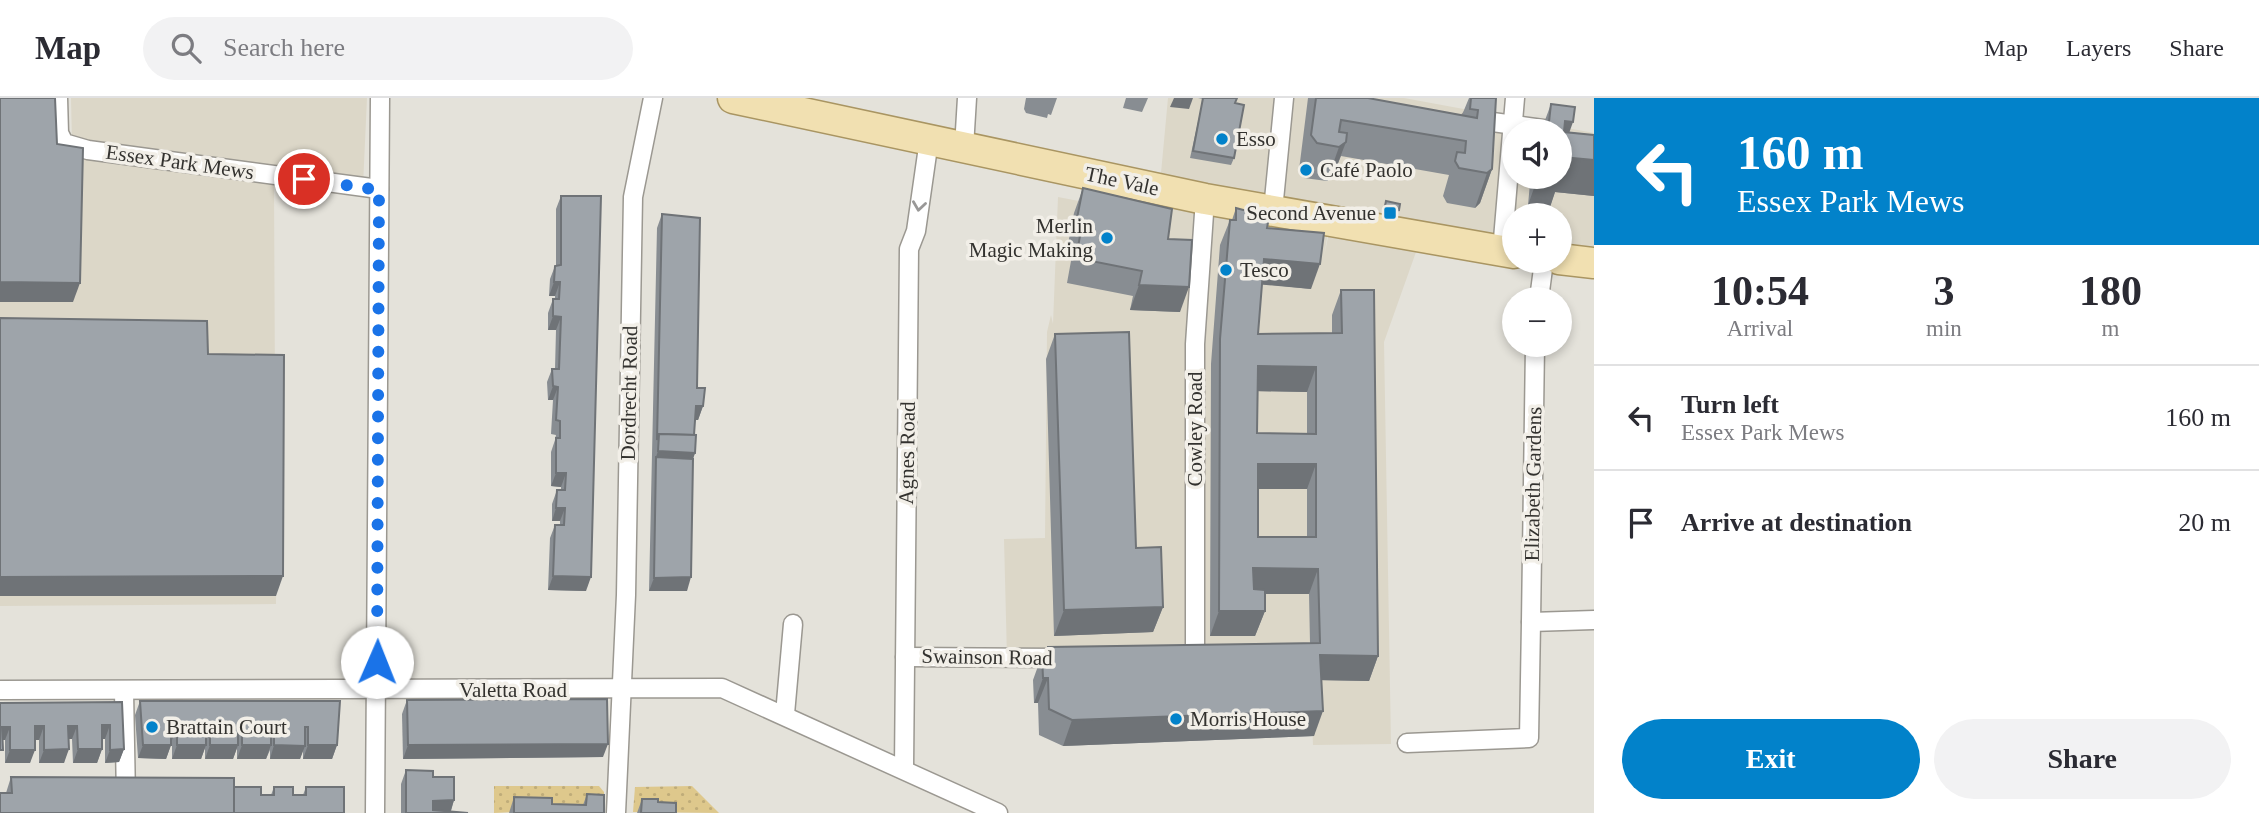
<!DOCTYPE html>
<meta charset="utf-8">
<style>
:root{--surface:#fff;--page:#f2f2f3;--text:#2b2b33;--muted:#7c7c81;--line:#e1e1e2;--accent:#0282ca}
body{margin:0;font-family:"Times New Roman",serif;background:var(--page);color:var(--text);height:100vh;display:flex;flex-direction:column;font-size:26px;white-space:nowrap}
*{box-sizing:border-box;margin:0}
p{font-size:23px;color:var(--muted)}
.icon{flex:none;width:38px;height:38px;fill:none;stroke:currentColor;stroke-width:2;stroke-linecap:round;stroke-linejoin:round}
.map{position:relative;flex:1;overflow:hidden}
.panel{display:flex;flex-direction:column;background:var(--surface);width:665px}
.panel>*{flex:none}
.banner{background:#0282ca;color:#fff;overflow:hidden}
.buttons{position:absolute;left:1502px;top:21px;display:grid;gap:14px}
.buttons a{display:grid;place-items:center;width:70px;height:70px;border-radius:50%;background:var(--surface);box-shadow:0 4px 10px #0003;font-size:35px}
.pin{position:absolute;display:grid;place-items:center;width:60px;height:60px;color:#fff;margin:-30px;border:4px solid #fff;border-radius:50%;box-shadow:0 2px 7px #0007}
.me{position:absolute;width:77px;margin:-38px;rotate:1deg;stroke-linejoin:round;filter:drop-shadow(0 0 5px #0008)}
.turn{display:flex;align-items:center;gap:24px;height:147px;padding:0 28px;font-size:32px}
.turn .icon{width:91px;height:91px;stroke-width:2.5}
.turn b{display:block;font-size:49px;line-height:60px}
.eta{display:flex;justify-content:space-evenly;align-items:center;height:119px;text-align:center}
.eta b{font-size:42px;font-weight:800;line-height:49px}
.button{display:flex;gap:14px;margin-top:auto;padding:14px 28px}
.button a{flex:1;height:80px;border-radius:42px;background:var(--accent);color:#fff;font-size:28px;font-weight:800;line-height:80px;text-align:center}
.button a+a{background:var(--page);color:var(--text)}
ul{padding:0;list-style:none}
li{display:flex;align-items:center;gap:21px;height:105px;padding:0 28px;border-top:2px solid var(--line)}
li div{flex:1}
li b{display:block;font-size:26px}
li em{font-style:normal}
header{display:flex;align-items:center;gap:42px;box-sizing:border-box;height:98px;padding:0 35px;background:var(--surface);border-bottom:2px solid var(--line)}
header strong{font-size:33px}
nav{display:flex;gap:38px;margin-inline-start:auto;font-size:24px}
.search{width:490px;height:63px;background:var(--page);display:flex;align-items:center;gap:18px;box-sizing:border-box;padding:0 24px;border-radius:38px;color:var(--muted);font-size:26px}
main{display:flex;flex:1;min-height:0}
.map>svg:first-child{display:block}
.built{fill:#dcd7c8;fill-rule:evenodd}
.grass{fill:url(#grass-dots)}
.lines{fill:none;stroke-linecap:round;stroke-linejoin:round}
.street-casing{stroke:#9b9891;stroke-width:21}
.primary-casing{stroke:#a99562;stroke-width:33}
.street{stroke:#fff;stroke-width:18}
.primary{stroke:#f1e0b1;stroke-width:30}
.wall{fill:#888d92;fill-rule:evenodd}
.shaded-wall{fill:#6f7377}
.building{fill:#9ea4aa;stroke:#6f7377;stroke-width:2;fill-rule:evenodd}
.oneway{stroke:#999897}
.route{stroke:#1a73e8;stroke-width:12;stroke-dasharray:0 21.6}
.poi-dot{fill:#0282ca;stroke:#f2efe8;stroke-width:2.5}
.labels{text-anchor:middle;dominant-baseline:central;stroke-width:7;stroke-linejoin:round;paint-order:stroke}
.poi-label{font-size:21px;fill:#33322f;stroke:#f2efe8;text-anchor:start}
.street-label{font-size:21px;fill:#33322f;stroke:#f2efe8}
</style>
<header>
<strong>Map</strong>
<div class="search"><svg class="icon" aria-label="search" viewBox="0 0 24 24"><circle cx="10" cy="10" r="6"/><path d="M15 15l6 6"/></svg>Search here</div>
<nav><a>Map</a><a>Layers</a><a>Share</a></nav>
</header>
<main>
<div class="map">
<svg width="1594" height="715" viewBox="0 0 1594 715">
<defs>
<pattern id="grass-dots" width="8" height="8" patternUnits="userSpaceOnUse" patternTransform="scale(1.75)"><rect width="8" height="8" fill="#dec88c"/><path d="M2 2h.1M6 6h.1" fill="none" stroke="#bfac79" stroke-width="1.8" stroke-linecap="round"/></pattern>
</defs>
<rect width="100%" height="100%" fill="#e4e2da"/>
<g class="built">
<polygon points="0,0 62,51 274,87 276,506 0,508"/>
<polygon points="71,0 367,0 363,88 72,45"/>
<path d="M1168,0H1404L1594,35V156L1559,151V117H1514V144L1330,121L1324,159L1331,124L1421,140L1384,244L1391,646L1313,647L1310,563L1007,560L1004,441L1045,440L1047,234L1051,217L1053,226L1058,99L1157,118ZM1514,33H1559V79H1514Z"/>
</g>
<g class="grass">
<polygon points="494,688 599,688 604,694 604,710 494,715"/>
<polygon points="692,688 719,715 633,714 635,689"/>
</g>
<g class="lines">
<defs>
<g id="street">
<polyline points="58,0 59,35 64,45 88,52 379,91"/>
<polyline points="1471,21 1557,33"/>
<polyline points="964,49 967,0"/>
<polyline points="1273,112 1284,0"/>
<polyline points="1502,153 1515,0"/>
<polyline points="1539,201 1544,163"/>
<polyline points="1531,524 1535,247"/>
<polyline points="905,559 1063,560"/>
<polyline points="1189,561 1195,561 1195,246 1205,101"/>
<polyline points="0,592 722,590 998,715"/>
<polyline points="124,593 126,700"/>
<polyline points="785,616 793,526"/>
<polyline points="1407,645 1529,640 1531,524 1594,522"/>
<polyline points="904,670 909,151 916,133 929,42"/>
<polyline points="375,715 380,0"/>
<polyline points="616,715 626,497 633,99 653,0"/>
</g>
<g id="primary">
<polyline points="733,0 1205,101 1514,155"/>
<polyline points="1559,161 1594,165"/>
</g>
</defs>
<use href="#street" class="street-casing"/>
<use href="#primary" class="primary-casing"/>
<use href="#street" class="street"/>
<use href="#primary" class="primary"/>
</g>
<g class="wall">
<polygon points="1026,0 1057,0 1051,17 1048,16 1047,20 1026,15 1024,11"/>
<polygon points="1126,0 1148,0 1142,14 1123,10"/>
<polygon points="1198,0 1237,0 1235,5 1234,60 1231,67 1190,60 1203,1"/>
<polygon points="1308,0 1368,0 1462,17 1469,0 1496,0 1492,71 1480,105 1475,110 1447,105 1443,98 1449,77 1341,58 1333,78 1327,83 1304,80 1299,72"/>
<polygon points="1551,6 1569,34 1594,37 1594,98 1555,94 1550,109 1528,107 1530,85 1532,79 1559,79 1559,33 1541,33"/>
<polygon points="1083,90 1168,141 1180,214 1130,212 1133,198 1067,185 1073,152 1067,151 1074,115"/>
<polygon points="561,98 586,493 548,492 550,440 555,427 560,427 560,423 552,423 552,406 557,392 561,392 561,389 551,388 551,354 555,342 556,337 551,336 553,302 548,302 547,284 552,271 555,271 556,232 548,232 548,215 553,201 555,201 555,198 549,198 550,181 555,168 556,167 556,111"/>
<polygon points="1386,103 1399,112 1396,118 1382,115"/>
<path d="M1236,110L1267,130L1311,191L1262,186L1258,236L1332,235V217L1341,192L1378,558L1369,583L1322,582L1314,638L1063,648L1039,637L1038,605H1034L1033,582L1042,557L1045,556L1048,549L1310,545L1309,496H1265V513L1255,538H1210L1211,266L1220,147L1230,122H1232ZM1258,293L1307,294V336L1257,335ZM1258,391H1307V439H1258Z"/>
<polygon points="662,116 697,290 703,308 698,322 695,322 695,355 693,361 687,493 649,493 657,130"/>
<polygon points="1055,236 1136,450 1163,509 1153,534 1054,538 1046,261"/>
<polygon points="407,602 603,659 403,661 402,616"/>
<polygon points="140,603 340,603 337,647 332,661 303,661 303,652 300,661 270,661 270,652 266,661 237,661 237,650 233,661 205,661 205,650 201,661 172,661 172,642 171,642 171,647 166,661 138,660 135,617"/>
<polygon points="122,604 124,651 119,664 105,665 105,641 102,641 102,651 97,665 73,665 72,641 68,641 64,665 39,665 39,642 35,642 30,665 5,665 5,642 2,642 0,605"/>
<polygon points="406,672 433,679 454,702 451,713 468,715 401,715 401,686"/>
<polygon points="11,679 234,689 261,697 271,697 274,689 293,697 303,697 306,689 344,715 6,695"/>
<polygon points="587,696 604,715 509,715 514,699 552,706 583,707"/>
<polygon points="642,701 658,704 676,715 637,715"/>
</g>
<g class="shaded-wall">
<polygon points="1174,0 1193,0 1189,11 1170,9"/>
<polygon points="1565,23 1573,24 1561,58"/>
<polygon points="1346,44 1333,78 1327,83 1339,49"/>
<polygon points="1563,59 1594,62 1594,98 1555,94 1550,109 1528,107 1538,79 1559,79 1559,70"/>
<polygon points="1492,71 1480,105 1475,110 1487,75"/>
<polygon points="1264,161 1320,166 1311,191 1255,186"/>
<polygon points="0,184 80,185 73,204 0,204"/>
<polygon points="554,184 560,184 555,198 549,198"/>
<polygon points="1139,187 1189,189 1180,214 1130,212"/>
<polygon points="553,218 561,219 556,232 548,232"/>
<polygon points="1258,268 1316,269 1307,294 1249,293"/>
<polygon points="553,288 558,289 553,302 548,302"/>
<polygon points="696,308 703,308 698,322 691,322"/>
<polygon points="658,353 695,355 688,374 656,359"/>
<polygon points="1258,366 1316,366 1307,391 1248,391"/>
<polygon points="556,375 566,375 561,389 551,388"/>
<polygon points="556,410 565,410 560,423 552,423"/>
<polygon points="1253,470 1318,471 1309,496 1244,496"/>
<polygon points="283,478 276,498 0,498 0,479"/>
<polygon points="553,478 591,479 586,493 548,492"/>
<polygon points="691,479 687,493 649,493 654,480"/>
<polygon points="1163,509 1153,534 1054,538 1064,512"/>
<polygon points="1219,513 1265,513 1255,538 1210,538"/>
<polygon points="1320,557 1378,558 1369,583 1311,582"/>
<polygon points="1043,580 1048,580 1038,605 1034,605"/>
<polygon points="1323,613 1314,638 1063,648 1072,622"/>
<polygon points="102,627 110,627 105,641 97,641"/>
<polygon points="35,628 44,628 39,642 30,642"/>
<polygon points="68,628 77,628 72,641 63,641"/>
<polygon points="2,629 10,629 5,642 0,642"/>
<polygon points="171,629 177,629 172,642 166,643"/>
<polygon points="608,646 603,659 403,661 408,647"/>
<polygon points="143,647 171,647 166,661 138,660"/>
<polygon points="177,647 206,647 201,661 172,661"/>
<polygon points="210,647 238,647 233,661 205,661"/>
<polygon points="242,647 271,647 266,661 237,661"/>
<polygon points="274,647 305,648 300,661 270,661"/>
<polygon points="308,647 337,647 332,661 303,661"/>
<polygon points="69,651 64,665 39,665 44,652"/>
<polygon points="78,651 102,651 97,665 73,665"/>
<polygon points="124,651 119,664 105,665 110,652"/>
<polygon points="10,652 35,652 30,665 5,665"/>
<polygon points="454,702 450,715 428,715 433,703"/>
</g>
<g class="building">
<polygon points="0,0 55,0 57,46 83,50 80,185 0,184"/>
<polygon points="1203,0 1237,0 1235,5 1244,7 1234,60 1193,53"/>
<polygon points="1316,0 1368,0 1477,20 1478,12 1470,11 1471,0 1496,0 1492,71 1487,75 1459,70 1455,63 1457,54 1465,55 1466,43 1341,22 1339,34 1347,35 1346,44 1339,49 1317,45 1311,37"/>
<polygon points="1551,6 1575,9 1573,24 1565,23 1564,34 1594,37 1594,62 1563,59 1562,75 1559,75 1559,33 1548,33"/>
<polygon points="1083,90 1172,111 1168,141 1192,142 1189,189 1139,187 1142,173 1076,160 1082,127 1076,125"/>
<polygon points="561,98 601,98 591,479 553,478 555,427 564,427 565,410 556,410 557,392 565,392 566,375 556,375 556,340 560,340 560,323 556,322 558,289 553,288 552,271 559,271 561,219 553,218 553,201 559,201 560,184 554,184 555,168 561,167"/>
<polygon points="1386,103 1400,106 1399,112 1385,108"/>
<path d="M1236,110L1269,119L1267,130L1324,135L1320,166L1264,161L1258,236L1342,235L1341,192H1374L1378,558L1320,557L1323,613L1072,622L1049,611L1048,580H1043L1042,557L1048,556V549L1320,545L1318,471L1253,470L1254,491L1265,492V513H1219L1220,241L1230,122H1236ZM1258,268L1316,269V336L1257,335ZM1258,366H1316V439H1258Z"/>
<polygon points="662,116 700,120 697,290 705,290 703,308 696,308 694,337 659,336 657,342"/>
<polygon points="0,220 207,223 208,256 284,257 283,478 0,479"/>
<polygon points="1129,234 1136,450 1161,449 1163,509 1064,512 1055,236"/>
<polygon points="659,336 696,337 695,355 658,353"/>
<polygon points="656,359 693,361 691,479 654,480"/>
<polygon points="607,601 608,646 408,647 407,602"/>
<polygon points="140,603 340,603 337,647 308,647 308,629 305,629 305,648 274,647 274,629 271,629 271,647 242,647 242,629 238,629 238,647 210,647 210,629 206,629 206,647 177,647 177,629 171,629 171,647 143,647"/>
<polygon points="122,604 124,651 110,652 110,627 102,627 102,651 78,651 77,628 68,628 69,651 44,652 44,628 35,628 35,652 10,652 10,629 2,629 3,652 0,652 0,605"/>
<polygon points="406,672 433,673 433,679 454,679 454,702 433,703 433,712 468,715 406,715"/>
<polygon points="11,679 234,680 234,715 0,715 0,695 12,695"/>
<polygon points="234,689 261,689 261,697 274,697 274,689 293,689 293,697 306,697 306,689 344,689 344,715 234,715"/>
<polygon points="587,696 604,697 604,715 514,715 514,699 552,700 552,706 586,707"/>
<polygon points="642,701 658,701 658,704 676,705 676,715 641,715"/>
</g>
<defs><path id="oneway-chevron" d="M-2-3.5L2.5 0L-2 3.5" fill="none" stroke-width="1.6" stroke-linecap="round" stroke-linejoin="round" transform="scale(1.75)"/></defs>
<use class="oneway" href="#oneway-chevron" transform="translate(919 108) rotate(98)"/>
<g class="lines">
<polyline class="route" points="304,81 379,92 377,564"/>
</g>
<g class="poi-dot">
<circle cx="1222" cy="41" r="7"/>
<circle cx="1306" cy="72" r="7"/>
<rect x="1383" y="108" width="14" height="14" rx="3.5"/>
<circle cx="1107" cy="140" r="7"/>
<circle cx="1226" cy="172" r="7"/>
<circle cx="1176" cy="621" r="7"/>
<circle cx="152" cy="629" r="7"/>
</g>
<g class="labels">
<g class="poi-label">
<text x="1236" y="41">Esso</text>
<text x="1320" y="72">Café Paolo</text>
<text x="1376" y="115" text-anchor="end">Second Avenue</text>
<text x="1093" y="128" text-anchor="end">Merlin<tspan x="1093" dy="24">Magic Making</tspan></text>
<text x="1240" y="172">Tesco</text>
<text x="1190" y="621">Morris House</text>
<text x="166" y="629">Brattain Court</text>
</g>
<g class="street-label">
<text transform="translate(180 64) rotate(8)">Essex Park Mews</text>
<text transform="translate(1122 83) rotate(12)">The Vale</text>
<text transform="translate(629 295) rotate(-89)">Dordrecht Road</text>
<text transform="translate(1195 331) rotate(-90)">Cowley Road</text>
<text transform="translate(907 355) rotate(-89)">Agnes Road</text>
<text transform="translate(1533 386) rotate(-89)">Elizabeth Gardens</text>
<text transform="translate(987 559) rotate(1)">Swainson Road</text>
<text x="513" y="592">Valetta Road</text>
</g>
</g>
</svg>
<div class="buttons">
<a><svg class="icon" aria-label="sound" viewBox="0 0 24 24"><path d="M4 9h4l5-4v14l-5-4H4zM17 9q2 3 0 6"/></svg></a>
<a>+</a>
<a>−</a>
</div>
<div class="pin" style="left:304px;top:81px;background:#d93025"><svg class="icon" aria-label="arrive" viewBox="0 0 24 24"><path d="M6 21V4h12l-3 4 3 4H6"/></svg></div>
<svg class="me" style="left:377px;top:564px" viewBox="-20 -20 40 40"><circle r="19" fill="#fff"/><path d="M0-13L10 11 0 6-10 11z" fill="#1a73e8"/></svg>
</div>
<section class="panel">
<div class="banner">
<div class="turn"><svg class="icon" aria-label="left" viewBox="0 0 24 24"><path d="M17 20v-9H6M10 6l-5 5 5 5"/></svg><div><b>160 m</b>Essex Park Mews</div></div>
</div>
<div class="eta">
<div><b>10:54</b><p>Arrival</p></div>
<div><b>3</b><p>min</p></div>
<div><b>180</b><p>m</p></div>
</div>
<ul>
<li><svg class="icon" aria-label="left" viewBox="0 0 24 24"><path d="M17 20v-9H6M10 6l-5 5 5 5"/></svg><div><b>Turn left</b><p>Essex Park Mews</p></div><em>160 m</em></li>
<li><svg class="icon" aria-label="arrive" viewBox="0 0 24 24"><path d="M6 21V4h12l-3 4 3 4H6"/></svg><div><b>Arrive at destination</b></div><em>20 m</em></li>
</ul>
<div class="button"><a>Exit</a><a>Share</a></div>
</section>
</main>
